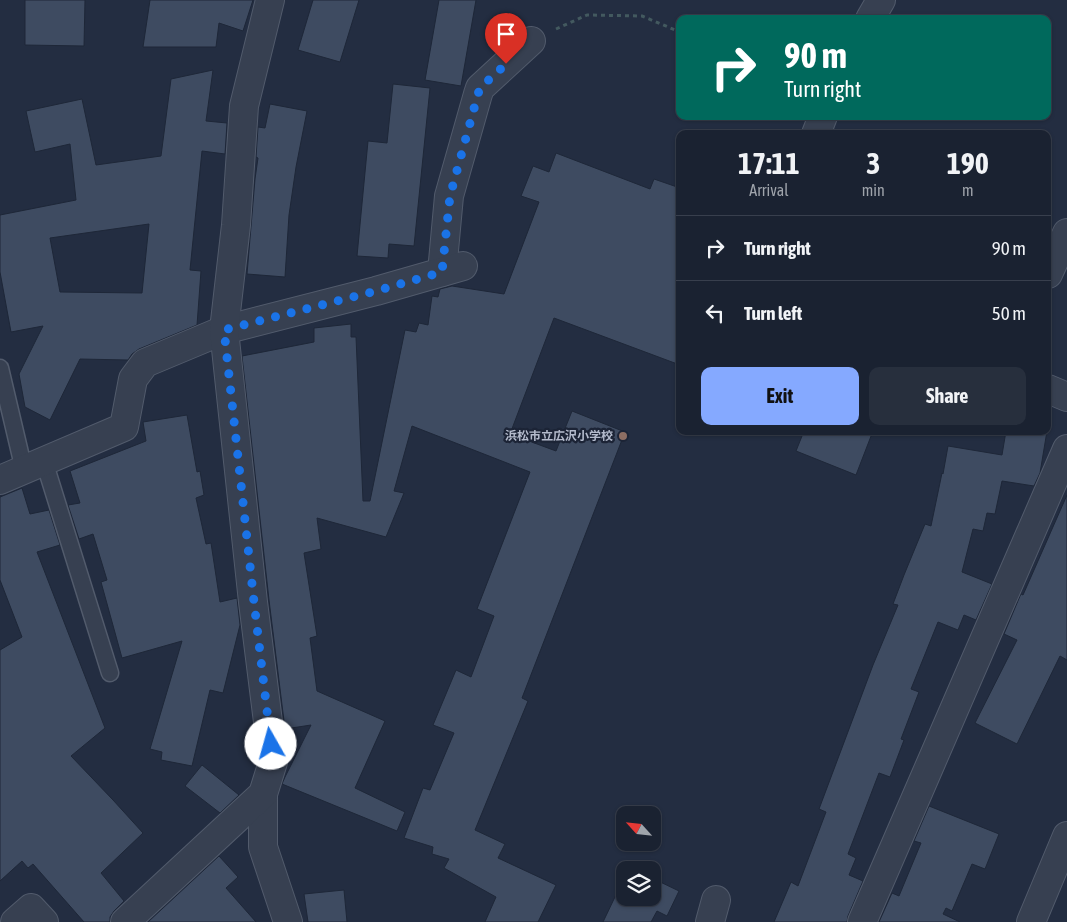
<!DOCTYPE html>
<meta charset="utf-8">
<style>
:root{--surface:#1a2231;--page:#272f3d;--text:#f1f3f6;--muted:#9fa4ab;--line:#383f4d;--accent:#85a9ff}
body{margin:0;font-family:"Asap Condensed","Noto Sans JP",sans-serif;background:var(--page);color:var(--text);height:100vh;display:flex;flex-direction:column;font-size:19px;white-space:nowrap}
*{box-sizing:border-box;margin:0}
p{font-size:16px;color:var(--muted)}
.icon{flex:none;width:28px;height:28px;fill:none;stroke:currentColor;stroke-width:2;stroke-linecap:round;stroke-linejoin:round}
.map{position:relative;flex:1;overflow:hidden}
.panel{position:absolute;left:676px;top:130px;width:375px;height:305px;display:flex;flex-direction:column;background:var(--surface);border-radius:10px;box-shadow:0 1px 4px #0004,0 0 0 1px var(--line)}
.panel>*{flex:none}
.hud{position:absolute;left:676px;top:15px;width:375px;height:105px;border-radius:10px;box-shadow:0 1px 4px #0004,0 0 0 1px var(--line);background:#00695c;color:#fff;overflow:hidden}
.needle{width:32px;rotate:297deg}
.tools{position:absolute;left:616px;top:806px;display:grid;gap:10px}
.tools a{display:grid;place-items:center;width:45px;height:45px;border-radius:10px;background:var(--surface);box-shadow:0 1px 4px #0004,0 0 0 1px var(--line);font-size:25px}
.pin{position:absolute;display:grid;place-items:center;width:42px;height:42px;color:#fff;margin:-51px -21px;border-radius:50% 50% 50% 0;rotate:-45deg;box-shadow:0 0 5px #0007}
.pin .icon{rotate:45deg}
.me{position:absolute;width:55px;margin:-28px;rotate:353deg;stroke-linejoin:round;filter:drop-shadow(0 0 4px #0008)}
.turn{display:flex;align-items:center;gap:18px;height:105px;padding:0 25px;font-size:22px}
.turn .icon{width:65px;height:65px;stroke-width:2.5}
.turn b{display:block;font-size:35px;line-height:42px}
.eta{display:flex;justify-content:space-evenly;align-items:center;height:85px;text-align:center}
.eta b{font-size:30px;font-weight:700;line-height:35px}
.cta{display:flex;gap:10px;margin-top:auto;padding:10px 25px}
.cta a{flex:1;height:58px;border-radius:10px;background:var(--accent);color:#111;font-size:20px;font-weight:700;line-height:58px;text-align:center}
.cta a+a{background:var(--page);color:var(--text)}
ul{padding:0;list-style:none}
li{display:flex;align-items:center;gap:15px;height:65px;padding:0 25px;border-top:1px solid var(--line)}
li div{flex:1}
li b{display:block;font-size:19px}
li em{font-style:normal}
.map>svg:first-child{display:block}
.building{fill:#3e4b61;stroke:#1e2738;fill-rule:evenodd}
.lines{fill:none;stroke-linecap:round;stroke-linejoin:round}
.service-casing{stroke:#525b6c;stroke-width:19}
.minor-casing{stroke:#525b6c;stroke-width:30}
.tertiary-casing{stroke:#525b6c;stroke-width:30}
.path{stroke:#43595f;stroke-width:3;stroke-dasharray:4 4;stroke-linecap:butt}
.service{stroke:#374051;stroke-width:16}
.minor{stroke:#374051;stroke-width:28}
.tertiary{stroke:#374051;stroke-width:28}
.route{stroke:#1a73e8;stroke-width:9;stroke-dasharray:0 16.2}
.education-dot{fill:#8d6e63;stroke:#1c2436;stroke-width:2}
.labels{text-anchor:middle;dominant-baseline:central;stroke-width:4.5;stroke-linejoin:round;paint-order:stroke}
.poi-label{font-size:12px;font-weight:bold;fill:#b4bbcc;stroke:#1c2436;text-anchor:end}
</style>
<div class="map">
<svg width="1067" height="922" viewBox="0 0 1067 922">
<rect width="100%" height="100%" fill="#232d41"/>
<g class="building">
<polygon points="25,0 85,0 84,46 25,45"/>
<polygon points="150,0 253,0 243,31 219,23 216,47 143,47"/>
<polygon points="313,0 359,0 340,62 298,50"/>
<polygon points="439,0 476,0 461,86 425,80"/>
<path d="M213,70L206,121L227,123L225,154L202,151L190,270L201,271L197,325L139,349L132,354L128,360L80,359L50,420L25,407L19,374L43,326L11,332L0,272V215L76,200L70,144L35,152L26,111L82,99L96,165L161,156L171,79ZM149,224L142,293L60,292L50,238Z"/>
<polygon points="393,84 430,88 414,246 389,244 388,258 357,256 368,141 387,143"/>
<polygon points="270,104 307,111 296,167 289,215 285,277 247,274 255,179 258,158 256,157 258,127 265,128"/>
<polygon points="556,153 650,189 654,179 680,188 680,365 554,318 510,434 556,451 572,411 625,432 522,698 528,701 475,830 505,844 498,858 556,885 538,922 485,922 496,897 444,868 449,859 432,854 433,847 404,838 423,788 430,790 454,733 433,725 456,670 471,677 494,616 477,609 530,472 412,426 394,491 404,493 386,537 317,518 321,549 304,553 317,636 310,638 317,691 385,721 355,788 405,812 397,831 282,784 285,777 311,725 285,729 269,600 242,356 314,342 314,328 351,324 351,337 356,337 363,501 370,501 405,330 416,332 419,323 428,325 432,296 438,297 440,289 452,286 504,294 539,202 521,196 533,166 549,172"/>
<polygon points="187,415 197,472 200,471 204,495 196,498 206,544 211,543 220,602 237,598 240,625 223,693 210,690 192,766 161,760 162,752 150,749 182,641 122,658 101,582 107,580 93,534 79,539 68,505 80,503 70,471 146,441 143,422"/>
<polygon points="804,431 873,431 856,475 796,451"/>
<polygon points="1006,431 1047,431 1040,473 1034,486 1002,481 995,514 987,513 983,531 973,529 962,572 992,584 976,620 964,615 958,630 938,622 911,689 919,692 901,739 904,740 890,777 879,773 848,854 856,858 849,875 863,881 848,916 847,922 774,922 791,882 798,886 826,812 819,809 873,665 898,605 893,604 904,575 925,524 931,526 942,473 943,474 948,446 1002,455"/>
<polygon points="22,488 30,514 49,510 60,545 37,552 105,728 71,756 113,800 143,833 101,873 124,901 114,911 110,917 110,922 84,922 33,864 28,868 22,861 0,881 0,650 22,637 0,580 0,497"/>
<polygon points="1067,495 1067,660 1060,656 1017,744 975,723 1017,640 1004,634 1020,596 1021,594 1023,595"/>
<polygon points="202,765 239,795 220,813 185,786"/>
<polygon points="929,806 999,834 985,869 972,864 952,911 946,908 943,914 960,922 879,922 892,893 899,896 921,843 914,841"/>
<polygon points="219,856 238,877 226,888 256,922 148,922"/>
<polygon points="625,876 625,898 652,898 652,878 679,891 667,916 657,911 651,922 603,922"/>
<polygon points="344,890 347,922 308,922 304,894"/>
</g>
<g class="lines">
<defs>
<g id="service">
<polyline points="0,368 24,470"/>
<polyline points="44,461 110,673"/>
</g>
<g id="minor">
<polyline points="870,19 881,0"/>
<polyline points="816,134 823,116"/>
<polyline points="442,272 449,196 478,94 480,88 493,76 531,41"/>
<polyline points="1048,274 1067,233"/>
<polyline points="1048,389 1067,397"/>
<polyline points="0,480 124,427 133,379 145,363 224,330 376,291 463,266"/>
<polyline points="263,794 263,847 288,922"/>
<polyline points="15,922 31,908 44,922"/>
<polyline points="125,922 263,794 273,762 253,602 224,330 236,225 244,106 270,0"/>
<polyline points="710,922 716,900"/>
<polyline points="862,922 1067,449"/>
</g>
<polyline id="tertiary" points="1031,922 1067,836"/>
</defs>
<use href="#service" class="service-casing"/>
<use href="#minor" class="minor-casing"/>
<use href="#tertiary" class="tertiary-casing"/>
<polyline class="path" points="556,29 587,15 642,16 680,32"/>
<use href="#service" class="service"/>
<use href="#minor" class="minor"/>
<use href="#tertiary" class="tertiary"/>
</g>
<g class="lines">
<polyline class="route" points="271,744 254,602 224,330 376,291 442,272 450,196 478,94 480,88 506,64"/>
</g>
<circle class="education-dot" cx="623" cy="436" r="5"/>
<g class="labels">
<g class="poi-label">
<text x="613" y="436">浜松市立広沢小学校</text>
</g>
</g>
</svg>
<div class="tools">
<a><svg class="needle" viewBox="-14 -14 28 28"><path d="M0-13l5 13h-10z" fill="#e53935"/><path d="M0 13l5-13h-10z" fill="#9fa4ab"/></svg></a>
<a><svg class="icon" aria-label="layers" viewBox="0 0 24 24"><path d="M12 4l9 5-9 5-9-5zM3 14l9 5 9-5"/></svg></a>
</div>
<div class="pin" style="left:506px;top:64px;background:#d93025"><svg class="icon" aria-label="arrive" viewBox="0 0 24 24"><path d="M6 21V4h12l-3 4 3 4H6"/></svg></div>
<svg class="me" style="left:271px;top:744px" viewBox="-20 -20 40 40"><circle r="19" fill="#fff"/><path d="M0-13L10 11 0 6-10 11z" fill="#1a73e8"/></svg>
<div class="hud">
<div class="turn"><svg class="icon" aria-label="right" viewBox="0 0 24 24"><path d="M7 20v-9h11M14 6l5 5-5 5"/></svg><div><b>90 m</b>Turn right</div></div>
</div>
<section class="panel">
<div class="eta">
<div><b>17:11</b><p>Arrival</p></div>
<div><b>3</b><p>min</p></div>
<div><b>190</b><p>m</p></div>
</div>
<ul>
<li><svg class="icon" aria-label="right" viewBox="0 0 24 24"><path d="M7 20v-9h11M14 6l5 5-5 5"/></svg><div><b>Turn right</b></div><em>90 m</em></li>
<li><svg class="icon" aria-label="left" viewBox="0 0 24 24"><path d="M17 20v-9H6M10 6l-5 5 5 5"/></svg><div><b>Turn left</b></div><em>50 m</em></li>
</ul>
<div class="cta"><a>Exit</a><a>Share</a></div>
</section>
</div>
